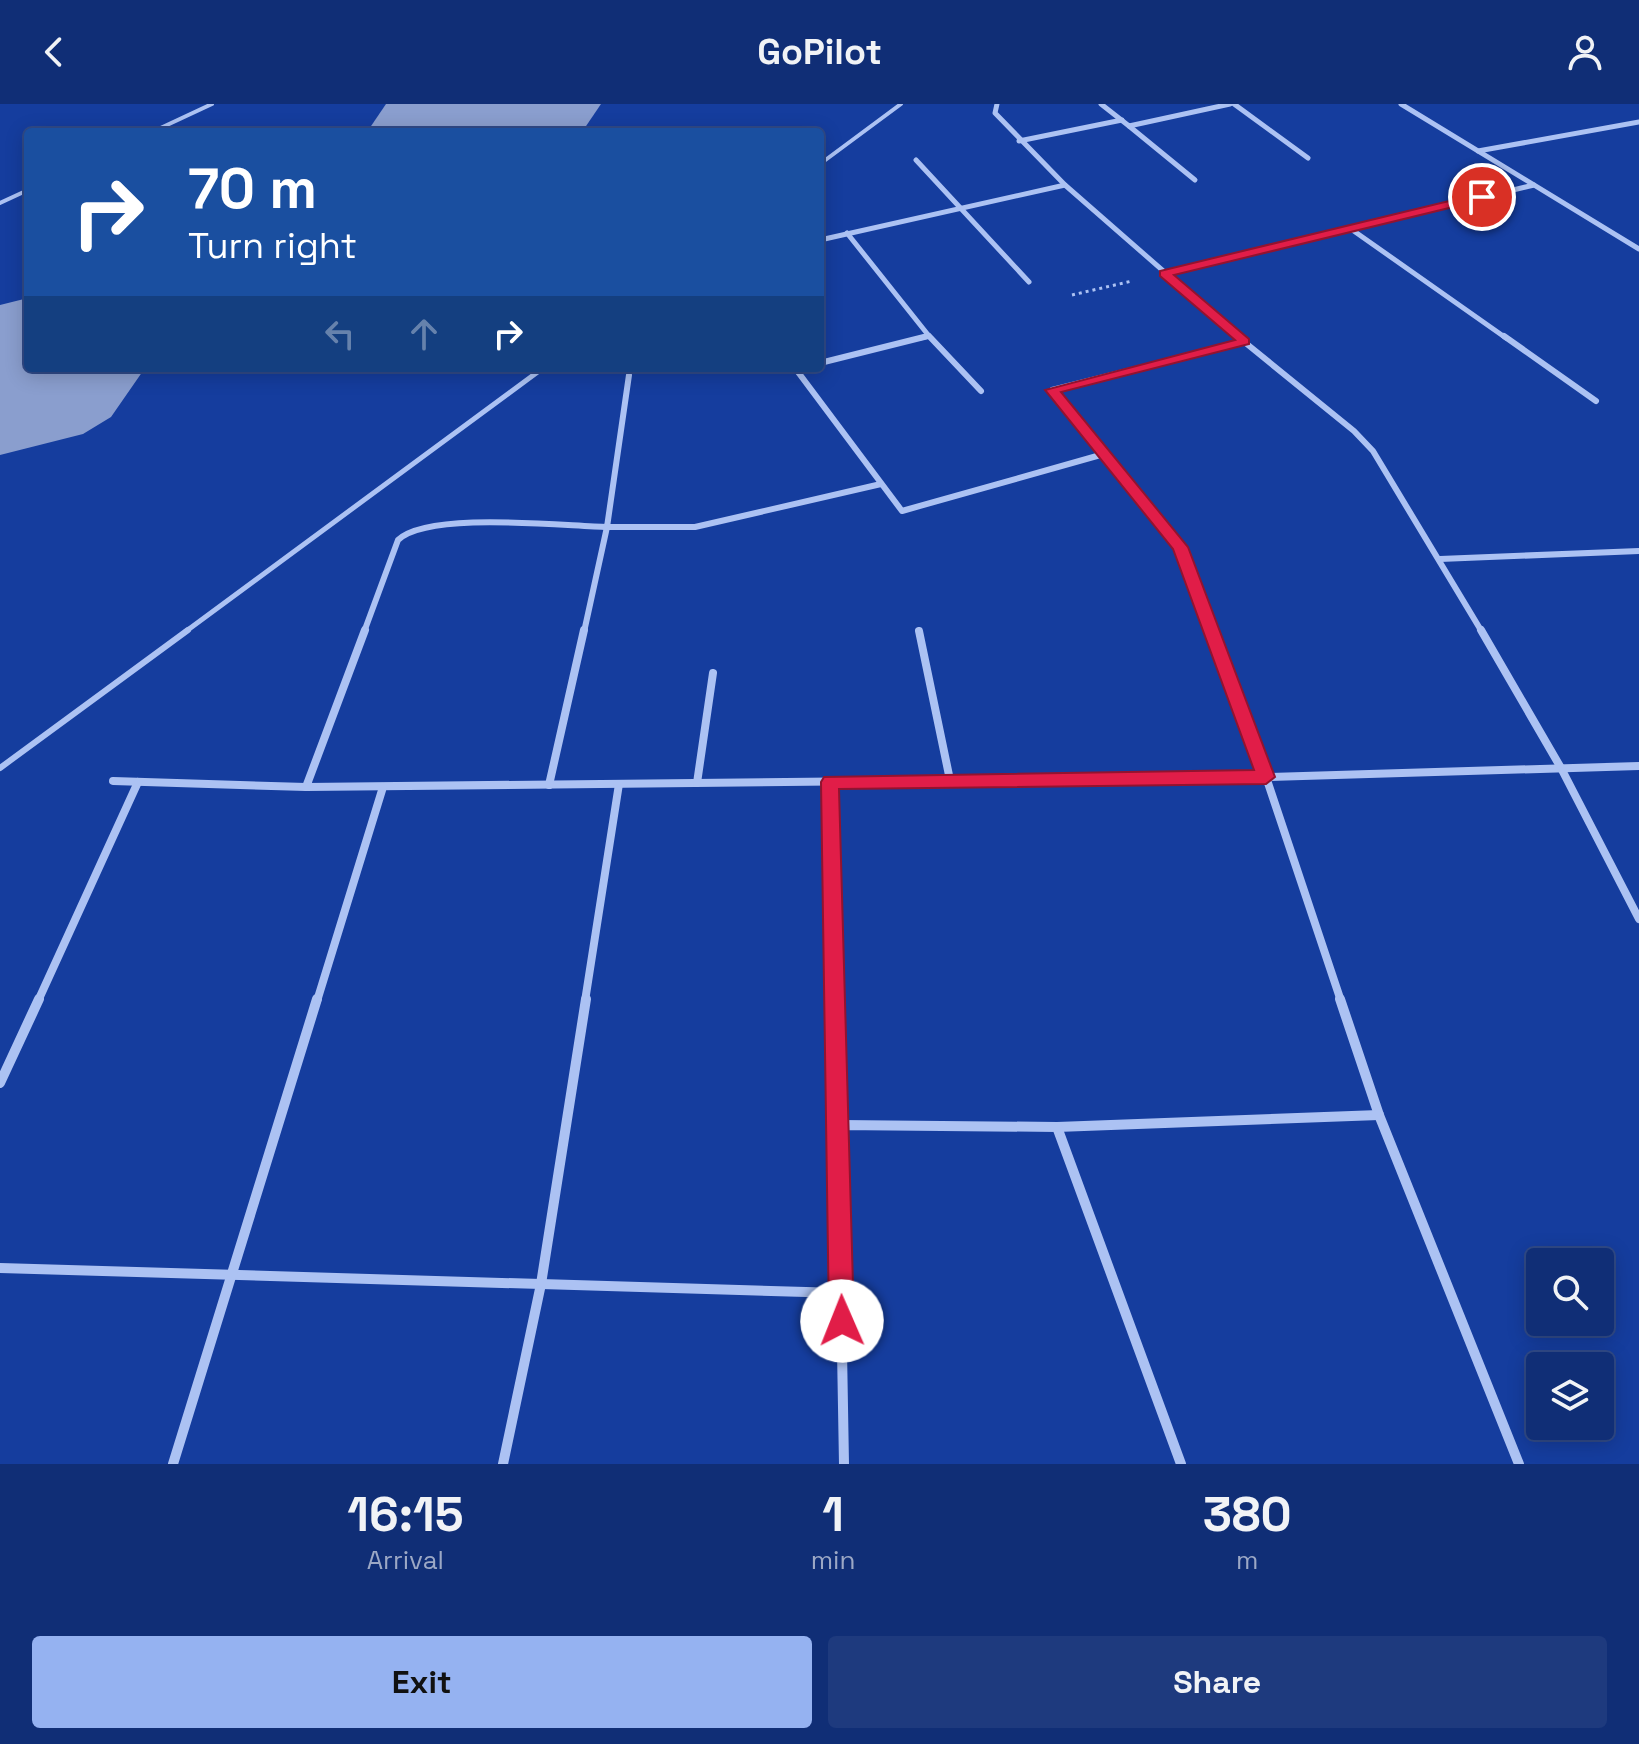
<!DOCTYPE html>
<style>
:root{--surface:#102e76;--page:#1e3a7e;--text:#f1f3f6;--muted:#9ca8c5;--line:#304a88;--accent:#95b2f1}
body{margin:0;font-family:"Space Grotesk",sans-serif;background:var(--page);color:var(--text);height:100vh;display:flex;flex-direction:column;font-size:30px;white-space:nowrap}
*{box-sizing:border-box;margin:0}
p{font-size:26px;color:var(--muted)}
.icon{flex:none;width:44px;height:44px;fill:none;stroke:currentColor;stroke-width:2;stroke-linecap:round;stroke-linejoin:round}
.map{position:relative;height:1360px;overflow:hidden}
.drawer{display:flex;flex-direction:column;background:var(--surface);flex:1}
.drawer>*{flex:none}
.banner{position:absolute;left:24px;top:24px;width:800px;height:244px;border-radius:8px;box-shadow:0 4px 20px #0003,0 0 0 2px var(--line);background:#1a4fa0;color:#fff;overflow:hidden}
.controls{position:absolute;left:1526px;top:1144px;display:grid;gap:16px}
.controls a{display:grid;place-items:center;width:88px;height:88px;border-radius:8px;background:var(--surface);box-shadow:0 4px 20px #0003,0 0 0 2px var(--line);font-size:40px}
.pin{position:absolute;display:grid;place-items:center;width:68px;height:68px;color:#fff;margin:-34px;border:4px solid #fff;border-radius:50%;box-shadow:0 2px 8px #0007}
.me{position:absolute;width:88px;margin:-44px;rotate:359deg;stroke-linejoin:round;filter:drop-shadow(0 0 6px #0008)}
.turn{display:flex;align-items:center;gap:28px;height:168px;padding:0 32px;font-size:36px}
.turn .icon{width:104px;height:104px;stroke-width:2.5}
.turn b{display:block;font-size:56px;line-height:68px}
.lanes{display:flex;align-items:center;height:76px;padding:0 32px;background:#0003;justify-content:center;gap:40px;direction:ltr}
.lanes .off{opacity:.35}
.eta{display:flex;justify-content:space-evenly;align-items:center;height:136px;text-align:center}
.eta b{font-size:48px;font-weight:700;line-height:56px}
.cta{display:flex;gap:16px;margin-top:auto;padding:16px 32px}
.cta a{flex:1;height:92px;border-radius:8px;background:var(--accent);color:#111;font-size:32px;font-weight:700;line-height:92px;text-align:center}
.cta a+a{background:var(--page);color:var(--text)}
header{display:flex;justify-content:space-between;align-items:center;height:104px;padding:0 32px;background:var(--surface);font-size:36px;font-weight:700}
.map>svg:first-child{display:block}
.lines{fill:none;stroke-linecap:round;stroke-linejoin:round}
.runway{fill:#8a9ece;fill-rule:evenodd}
.path{stroke:#acc2f3;stroke-width:3;stroke-dasharray:3 4;stroke-linecap:butt}
.service-far2{stroke:#acc2f3;stroke-width:4}
.service-far1{stroke:#acc2f3;stroke-width:5}
.service{stroke:#acc2f3;stroke-width:6}
.minor-far3{stroke:#acc2f3;stroke-width:5}
.minor-far2{stroke:#acc2f3;stroke-width:6}
.minor-far1{stroke:#acc2f3;stroke-width:8}
.minor{stroke:#acc2f3;stroke-width:10}
.route{fill:#e11d48;stroke:#92132f;stroke-width:2}
</style>
<header><svg class="icon" aria-label="back" viewBox="0 0 24 24"><path d="M15 5l-7 7 7 7"/></svg>GoPilot<svg class="icon" aria-label="person" viewBox="0 0 24 24"><circle cx="12" cy="8" r="4"/><path d="M4 21q1-7 8-7t8 7"/></svg></header>
<div class="map">
<svg width="1639" height="1360" viewBox="0 0 1639 1360">
<rect width="100%" height="100%" fill="#153d9e"/>
<g class="lines">
<g class="runway">
<polygon points="386,0 601,0 582,28 367,28"/>
<polygon points="28,194 28,264 145,264 111,313 83,330 0,351 0,201"/>
</g>
<polyline class="path" points="1072,191 1132,177"/>
<g class="service-far2">
<polyline points="152,28 212,0"/>
<polyline points="820,60 901,0"/>
<polyline points="0,99 28,86"/>
</g>
<polyline class="service-far1" points="185,528 543,264"/>
<polyline class="service" points="0,664 188,526"/>
<g class="minor-far3">
<polyline points="997,0 995,9 1065,81 1240,234"/>
<polyline points="1101,0 1129,22 1230,0"/>
<polyline points="1234,0 1308,54"/>
<polyline points="1401,0 1639,145"/>
<polyline points="1129,22 1195,76"/>
<polyline points="1019,37 1122,16"/>
<polyline points="1478,47 1639,18"/>
<polyline points="916,56 1029,178"/>
<polyline points="1351,125 1506,234"/>
<polyline points="847,129 929,232 920,234"/>
<polyline points="820,136 1065,81"/>
<polyline points="1164,170 1534,81"/>
</g>
<g class="minor-far2">
<polyline points="929,232 981,287"/>
<polyline points="1237,232 1354,327 1373,347 1482,528"/>
<polyline points="1504,232 1596,297"/>
<polyline points="820,259 928,232"/>
<polyline points="795,264 902,407 1104,350"/>
<polyline points="1440,455 1639,447"/>
<path d="M364,528L398,436C429,407 561,422 607,423L629,271"/>
<polyline points="584,528 607,423 695,423 881,380"/>
<polyline points="1212,528 1180,443 1052,286 1244,238"/>
</g>
<g class="minor-far1">
<polyline points="365,526 306,683 1266,673 1341,897"/>
<polyline points="1211,526 1266,673 1639,662"/>
<polyline points="1481,526 1561,664 1639,815"/>
<polyline points="919,527 950,676"/>
<polyline points="113,677 306,683"/>
<polyline points="830,678 836,897"/>
<polyline points="697,679 713,569"/>
<polyline points="549,681 584,526"/>
<polyline points="38,897 138,678"/>
<polyline points="317,897 383,683"/>
<polyline points="585,897 619,680"/>
</g>
<g class="minor">
<polyline points="836,895 840,1021"/>
<polyline points="1340,895 1379,1011 1519,1360"/>
<polyline points="0,979 39,895"/>
<polyline points="1057,1023 1379,1011"/>
<polyline points="0,1164 841,1189 840,1021 1057,1023 1181,1360"/>
<polyline points="841,1189 844,1360"/>
<polyline points="173,1360 317,895"/>
<polyline points="503,1360 541,1180 586,895"/>
</g>
</g>
<polygon class="route" points="1482,89 1488,93 1486,95 1174,171 1249,235 1249,240 1061,288 1188,443 1275,673 1266,680 839,685 854,1217 850,1226 842,1230 833,1226 829,1217 821,678 824,673 1254,666 1173,445 1045,286 1235,236 1160,172 1160,167"/>
</svg>
<div class="controls">
<a><svg class="icon" aria-label="search" viewBox="0 0 24 24"><circle cx="10" cy="10" r="6"/><path d="M15 15l6 6"/></svg></a>
<a><svg class="icon" aria-label="layers" viewBox="0 0 24 24"><path d="M12 4l9 5-9 5-9-5zM3 14l9 5 9-5"/></svg></a>
</div>
<div class="pin" style="left:1482px;top:93px;background:#d93025"><svg class="icon" aria-label="arrive" viewBox="0 0 24 24"><path d="M6 21V4h12l-3 4 3 4H6"/></svg></div>
<svg class="me" style="left:842px;top:1217px" viewBox="-20 -20 40 40"><circle r="19" fill="#fff"/><path d="M0-13L10 11 0 6-10 11z" fill="#e11d48"/></svg>
<div class="banner">
<div class="turn"><svg class="icon" aria-label="right" viewBox="0 0 24 24"><path d="M7 20v-9h11M14 6l5 5-5 5"/></svg><div><b>70 m</b>Turn right</div></div>
<div class="lanes"><svg class="icon off" aria-label="left" viewBox="0 0 24 24"><path d="M17 20v-9H6M10 6l-5 5 5 5"/></svg><svg class="icon off" aria-label="ahead" viewBox="0 0 24 24"><path d="M12 20V5M6 11l6-6 6 6"/></svg><svg class="icon" aria-label="right" viewBox="0 0 24 24"><path d="M7 20v-9h11M14 6l5 5-5 5"/></svg></div>
</div>
</div>
<section class="drawer">
<div class="eta">
<div><b>16:15</b><p>Arrival</p></div>
<div><b>1</b><p>min</p></div>
<div><b>380</b><p>m</p></div>
</div>
<div class="cta"><a>Exit</a><a>Share</a></div>
</section>
